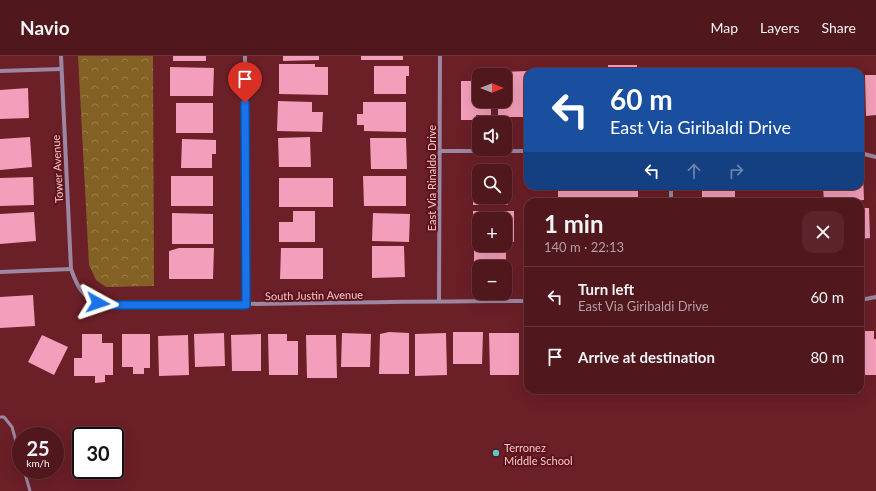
<!DOCTYPE html>
<meta charset="utf-8">
<style>
:root{--surface:#50171d;--page:#5a242a;--text:#f1f3f6;--muted:#b49fa4;--line:#67363b}
body{margin:0;font-family:Lato,sans-serif;background:var(--page);color:var(--text);height:100vh;display:flex;flex-direction:column;font-size:15px;white-space:nowrap}
*{box-sizing:border-box;margin:0}
p{font-size:13px;color:var(--muted)}
.icon{flex:none;width:22px;height:22px;fill:none;stroke:currentColor;stroke-width:2;stroke-linecap:round;stroke-linejoin:round}
.map{position:relative;flex:1;overflow:hidden}
.sheet{position:absolute;left:524px;top:142px;width:340px;height:196px;display:flex;flex-direction:column;background:var(--surface);border-radius:12px;box-shadow:0 4px 16px #0002,0 0 0 1px var(--line)}
.sheet>*{flex:none}
.hud{position:absolute;left:524px;top:12px;width:340px;height:122px;border-radius:12px;box-shadow:0 4px 16px #0002,0 0 0 1px var(--line);background:#1a4fa0;color:#fff;overflow:hidden}
.needle{width:26px;rotate:90deg}
.buttons{position:absolute;left:472px;top:12px;display:grid;gap:8px}
.buttons a{display:grid;place-items:center;width:40px;height:40px;border-radius:8px;background:var(--surface);box-shadow:0 4px 16px #0002,0 0 0 1px var(--line);font-size:20px}
.speed{position:absolute;left:12px;top:371px;display:flex;gap:8px;font-size:20px;font-weight:700;text-align:center}
.speed>*{display:grid;place-content:center;width:52px;height:52px;border-radius:50%;background:var(--surface);box-shadow:0 4px 16px #0002,0 0 0 1px var(--line);line-height:1}
.speed small{font-size:10px;font-weight:400}
.speed .limit{border:2px solid #111;border-radius:6px;background:#fff;color:#111}
.pin{position:absolute;display:grid;place-items:center;width:34px;height:34px;color:#fff;margin:-41px -17px;border-radius:50% 50% 50% 0;rotate:-45deg;box-shadow:0 0 4px #0007}
.pin .icon{rotate:45deg}
.me{position:absolute;width:44px;margin:-22px;rotate:95deg;stroke-linejoin:round;filter:drop-shadow(0 0 3px #0008)}
.turn{display:flex;align-items:center;gap:14px;height:84px;padding:0 20px;font-size:18px}
.turn .icon{width:52px;height:52px;stroke-width:2.5}
.turn b{display:block;font-size:28px;line-height:34px}
.lanes{display:flex;align-items:center;height:38px;padding:0 20px;background:#0003;justify-content:center;gap:20px;direction:ltr}
.lanes .off{opacity:.35}
.round{display:grid;place-items:center;flex:none;width:42px;height:42px;border-radius:12px;background:var(--page)}
.summary{display:flex;align-items:center;justify-content:space-between;height:68px;padding:0 20px}
h1{font-size:24px;font-weight:700;line-height:30px}
ul{padding:0;list-style:none}
li{display:flex;align-items:center;gap:12px;height:60px;padding:0 20px;border-top:1px solid var(--line)}
li div{flex:1}
li b{display:block;font-size:15px}
li em{font-style:normal}
header{display:flex;align-items:center;gap:24px;box-sizing:border-box;height:56px;padding:0 20px;background:var(--surface);border-bottom:1px solid var(--line)}
header strong{font-size:19px}
nav{display:flex;gap:22px;margin-inline-start:auto;font-size:14px}
.map>svg:first-child{display:block}
.park{fill:url(#park-crowns)}
.building{fill:#f39eba}
.lines{fill:none;stroke-linecap:round;stroke-linejoin:round}
.lane{stroke:#9c86a2;stroke-width:3}
.street{stroke:#9c86a2;stroke-width:4}
.route-casing{stroke:#114b97;stroke-width:10}
.route{stroke:#1a73e8;stroke-width:7}
.poi-dot{fill:#52ccd1;stroke:#5e131d;stroke-width:1.5}
.labels{text-anchor:middle;dominant-baseline:central;stroke-width:4;stroke-linejoin:round;paint-order:stroke}
.street-label{font-size:11px;fill:#f5c7c7;stroke:#5e131d}
.poi-label{font-size:11px;fill:#f5c7c7;stroke:#5e131d;text-anchor:start}
</style>
<header>
<strong>Navio</strong>
<nav><a>Map</a><a>Layers</a><a>Share</a></nav>
</header>
<div class="map">
<svg width="876" height="435" viewBox="0 0 876 435">
<defs>
<pattern id="park-crowns" width="20" height="18" patternUnits="userSpaceOnUse"><rect width="20" height="18" fill="#836124"/><path d="M2 6a3 3 0 1 1 6 0M12 15a3 3 0 1 1 6 0" fill="none" stroke="#9b7d4c"/></pattern>
</defs>
<rect width="100%" height="100%" fill="#6b1f27"/>
<polygon class="park" points="78,0 153,0 154,230 106,231 96,224 89,209"/>
<g class="building">
<rect x="173" y="0" width="33" height="5"/>
<polygon points="283,0 319,0 319,4 283,5"/>
<rect x="361" y="0" width="42" height="4"/>
<polygon points="279,8 315,8 315,11 328,11 328,39 279,38"/>
<rect x="608" y="9" width="29" height="7"/>
<polygon points="374,10 409,10 409,20 406,20 406,38 374,38"/>
<polygon points="170,11 214,12 213,40 170,40"/>
<rect x="644" y="12" width="24" height="4"/>
<polygon points="527,15 528,61 498,61 498,45 505,45 505,19 497,19 497,16"/>
<polygon points="865,19 876,19 876,59 866,60"/>
<polygon points="461,25 479,25 479,45 491,45 491,59 476,59 476,64 461,64"/>
<polygon points="28,32 29,62 0,63 0,34"/>
<polygon points="278,45 312,46 312,56 323,56 322,76 277,75"/>
<polygon points="363,46 406,46 406,76 364,75 364,69 357,69 357,58 363,58"/>
<rect x="176" y="47" width="37" height="30"/>
<polygon points="30,81 32,111 0,114 0,83"/>
<polygon points="310,81 311,111 279,111 278,82"/>
<polygon points="370,82 406,82 407,113 371,113"/>
<polygon points="182,83 216,84 216,98 212,98 212,112 181,112"/>
<polygon points="473,116 479,116 479,141 505,141 505,116 508,116 508,149 473,149"/>
<polygon points="860,117 863,117 864,144 824,146 823,130 860,130"/>
<rect x="171" y="120" width="42" height="30"/>
<polygon points="363,120 406,120 406,150 364,150"/>
<polygon points="33,121 34,149 0,150 0,122"/>
<rect x="279" y="122" width="54" height="29"/>
<rect x="558" y="130" width="80" height="16"/>
<rect x="702" y="130" width="33" height="16"/>
<polygon points="860,152 869,152 870,182 860,183"/>
<polygon points="293,155 315,155 315,186 279,186 279,166 293,166"/>
<polygon points="473,155 514,155 514,186 505,186 505,163 479,163 479,187 473,187"/>
<polygon points="34,156 36,185 0,188 0,158"/>
<polygon points="172,157 213,158 213,188 172,188"/>
<polygon points="373,157 410,158 409,186 372,185"/>
<polygon points="372,190 404,190 405,221 372,222"/>
<polygon points="474,190 506,190 506,211 479,211 479,221 474,221"/>
<polygon points="179,192 214,192 213,223 169,223 169,195"/>
<polygon points="281,192 323,192 323,223 280,223"/>
<polygon points="33,239 35,270 0,272 0,241"/>
<polygon points="860,275 874,275 874,283 876,283 876,319 860,319"/>
<polygon points="389,276 409,277 409,318 379,318 380,278"/>
<polygon points="453,276 483,276 482,308 453,308"/>
<rect x="526" y="276" width="2" height="43"/>
<polygon points="224,277 225,310 195,311 194,278"/>
<polygon points="342,277 371,278 370,311 341,311"/>
<polygon points="446,277 447,319 415,320 415,278"/>
<polygon points="489,277 519,277 519,319 490,319"/>
<polygon points="82,278 102,278 102,287 113,287 113,319 105,319 105,326 95,327 95,320 74,320 74,302 82,302"/>
<polygon points="122,278 150,278 150,312 144,312 144,318 133,318 133,311 122,311"/>
<polygon points="261,278 261,315 232,315 231,279"/>
<polygon points="268,278 287,278 287,285 298,285 298,319 269,319"/>
<polygon points="42,279 68,291 54,319 28,306"/>
<polygon points="188,279 189,319 159,320 158,280"/>
<polygon points="306,279 336,279 337,322 307,322"/>
</g>
<g class="lines">
<g class="lane">
<polyline points="0,361 4,361 12,371 21,403"/>
<polyline points="24,414 30,435"/>
</g>
<g class="street">
<path d="M61,0L71,213C79,236 85,245 111,249C250,249 389,245 528,245"/>
<polyline points="245,0 246,249"/>
<polyline points="0,15 61,13"/>
<polyline points="441,95 528,95"/>
<polyline points="860,97 876,101"/>
<polyline points="671,130 671,146"/>
<polyline points="0,216 71,213"/>
<polyline points="860,244 876,241"/>
<polyline points="439,245 440,0"/>
</g>
</g>
<g class="lines">
<defs>
<polyline id="route" points="98,247 111,249 246,249 245,47"/>
</defs>
<use href="#route" class="route-casing"/>
<use href="#route" class="route"/>
</g>
<circle class="poi-dot" cx="496" cy="397" r="4"/>
<g class="labels">
<g class="street-label">
<text transform="translate(57 113) rotate(-93)">Tower Avenue</text>
<text transform="translate(431 122) rotate(-90)">East Via Rinaldo Drive</text>
<text transform="translate(314 239) rotate(-1)">South Justin Avenue</text>
</g>
<g class="poi-label">
<text x="504" y="391">Terronez<tspan x="504" dy="13">Middle School</tspan></text>
</g>
</g>
</svg>
<div class="buttons">
<a><svg class="needle" viewBox="-14 -14 28 28"><path d="M0-13l5 13h-10z" fill="#e53935"/><path d="M0 13l5-13h-10z" fill="#b49fa4"/></svg></a>
<a><svg class="icon" aria-label="sound" viewBox="0 0 24 24"><path d="M4 9h4l5-4v14l-5-4H4zM17 9q2 3 0 6"/></svg></a>
<a><svg class="icon" aria-label="search" viewBox="0 0 24 24"><circle cx="10" cy="10" r="6"/><path d="M15 15l6 6"/></svg></a>
<a>+</a>
<a>−</a>
</div>
<div class="speed"><div>25<small>km/h</small></div><div class="limit">30</div></div>
<div class="pin" style="left:245px;top:47px;background:#d93025"><svg class="icon" aria-label="arrive" viewBox="0 0 24 24"><path d="M6 21V4h12l-3 4 3 4H6"/></svg></div>
<svg class="me" style="left:98px;top:247px" viewBox="-20 -20 40 40"><path d="M0-17L14 15 0 8-14 15z" fill="#1a73e8" stroke="#fff" stroke-width="4"/></svg>
<div class="hud">
<div class="turn"><svg class="icon" aria-label="left" viewBox="0 0 24 24"><path d="M17 20v-9H6M10 6l-5 5 5 5"/></svg><div><b>60 m</b>East Via Giribaldi Drive</div></div>
<div class="lanes"><svg class="icon" aria-label="left" viewBox="0 0 24 24"><path d="M17 20v-9H6M10 6l-5 5 5 5"/></svg><svg class="icon off" aria-label="ahead" viewBox="0 0 24 24"><path d="M12 20V5M6 11l6-6 6 6"/></svg><svg class="icon off" aria-label="right" viewBox="0 0 24 24"><path d="M7 20v-9h11M14 6l5 5-5 5"/></svg></div>
</div>
<section class="sheet">
<div class="summary"><div><h1>1 min</h1><p>140 m · 22:13</p></div><a class="round"><svg class="icon" aria-label="close" viewBox="0 0 24 24"><path d="M6 6l12 12M18 6L6 18"/></svg></a></div>
<ul>
<li><svg class="icon" aria-label="left" viewBox="0 0 24 24"><path d="M17 20v-9H6M10 6l-5 5 5 5"/></svg><div><b>Turn left</b><p>East Via Giribaldi Drive</p></div><em>60 m</em></li>
<li><svg class="icon" aria-label="arrive" viewBox="0 0 24 24"><path d="M6 21V4h12l-3 4 3 4H6"/></svg><div><b>Arrive at destination</b></div><em>80 m</em></li>
</ul>
</section>
</div>
